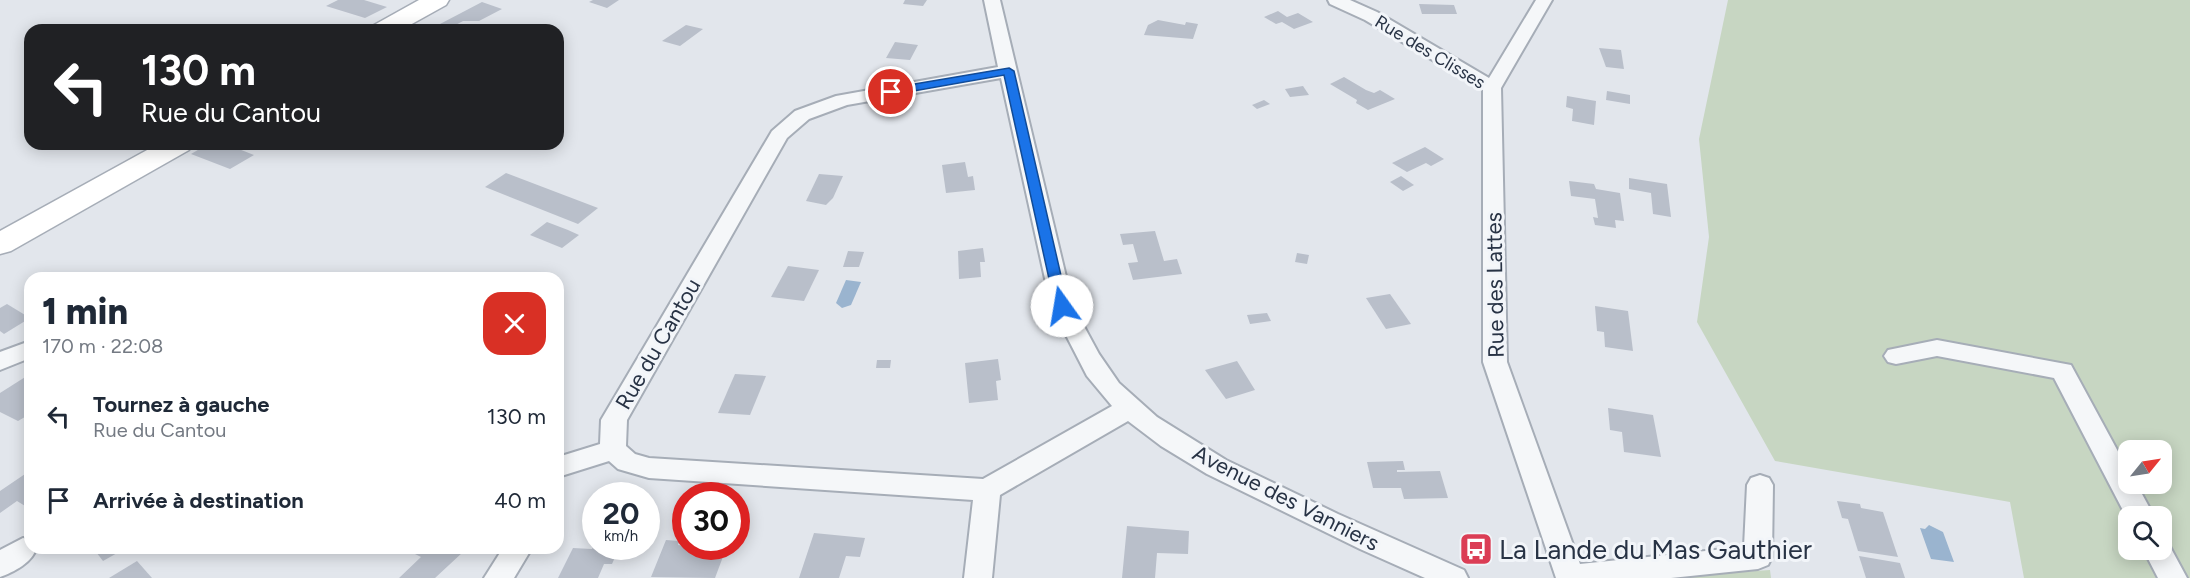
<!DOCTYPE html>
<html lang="fr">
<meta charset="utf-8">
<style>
:root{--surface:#fff;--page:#f6f6f7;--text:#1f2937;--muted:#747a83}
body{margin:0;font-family:Figtree,sans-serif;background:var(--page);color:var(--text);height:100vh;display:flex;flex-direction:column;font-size:22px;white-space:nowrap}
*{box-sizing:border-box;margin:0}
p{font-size:20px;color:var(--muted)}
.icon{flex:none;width:33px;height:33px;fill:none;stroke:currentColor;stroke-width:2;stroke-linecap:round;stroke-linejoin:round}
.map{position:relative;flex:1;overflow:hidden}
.side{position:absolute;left:24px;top:272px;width:540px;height:282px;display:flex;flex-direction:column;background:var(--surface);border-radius:18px;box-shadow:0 3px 15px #0003}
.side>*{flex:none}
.hud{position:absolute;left:24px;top:24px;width:540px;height:126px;border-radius:18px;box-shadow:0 3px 15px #0003;background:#202124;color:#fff;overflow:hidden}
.needle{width:39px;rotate:60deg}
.fabs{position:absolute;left:2118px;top:440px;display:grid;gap:12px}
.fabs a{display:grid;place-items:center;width:54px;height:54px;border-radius:12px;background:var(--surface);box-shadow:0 3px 15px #0003;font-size:30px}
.speed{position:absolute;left:582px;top:482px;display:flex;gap:12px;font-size:30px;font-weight:700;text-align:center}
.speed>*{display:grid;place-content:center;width:78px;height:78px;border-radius:50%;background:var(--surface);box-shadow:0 3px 15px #0003;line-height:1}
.speed small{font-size:15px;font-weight:400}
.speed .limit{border:9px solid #d22;background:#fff;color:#111}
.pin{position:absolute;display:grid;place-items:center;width:51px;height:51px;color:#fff;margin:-26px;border:3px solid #fff;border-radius:50%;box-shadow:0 2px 6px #0007}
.me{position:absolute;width:66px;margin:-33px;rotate:347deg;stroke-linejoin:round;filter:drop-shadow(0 0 4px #0008)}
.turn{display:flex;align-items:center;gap:21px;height:126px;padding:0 18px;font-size:27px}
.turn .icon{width:78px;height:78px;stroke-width:2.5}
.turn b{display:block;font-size:42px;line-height:51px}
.round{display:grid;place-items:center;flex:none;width:63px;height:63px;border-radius:18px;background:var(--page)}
.head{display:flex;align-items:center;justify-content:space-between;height:102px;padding:0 18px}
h1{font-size:36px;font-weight:800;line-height:45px}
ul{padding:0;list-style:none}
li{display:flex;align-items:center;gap:18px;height:84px;padding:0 18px}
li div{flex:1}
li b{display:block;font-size:22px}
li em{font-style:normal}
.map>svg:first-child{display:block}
.green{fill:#c7d6c2;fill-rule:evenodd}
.water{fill:#9ab4cf}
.building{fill:#b9bfca}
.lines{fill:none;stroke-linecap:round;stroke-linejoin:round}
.minor-casing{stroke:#a6adb7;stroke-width:4}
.secondary-casing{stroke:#a6adb7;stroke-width:3}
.minor{fill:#f5f7f9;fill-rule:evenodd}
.secondary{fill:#fff;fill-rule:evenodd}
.route{fill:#1a73e8;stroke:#114b97;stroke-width:1.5}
.labels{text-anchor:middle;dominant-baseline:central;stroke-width:6;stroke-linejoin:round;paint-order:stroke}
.far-street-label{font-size:18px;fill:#283345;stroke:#f2f5f9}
.street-label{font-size:22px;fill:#283345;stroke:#f2f5f9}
.near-poi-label{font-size:27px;fill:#283345;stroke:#f2f5f9;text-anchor:start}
</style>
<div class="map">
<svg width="2190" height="578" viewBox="0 0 2190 578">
<rect width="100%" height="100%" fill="#e2e6ec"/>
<g class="green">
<path d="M1728,0H2190V578H2024L2010,502L1775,461L1697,322L1709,237L1699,139ZM2128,450H2162V483H2128ZM2128,516H2162V549H2128Z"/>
<polygon points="1770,570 1771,578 1652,578"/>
</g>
<g class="water">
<polygon points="846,280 861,282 851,305 842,308 836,303"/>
<polygon points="1929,525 1943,532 1954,562 1931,559 1920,528 1925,529"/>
</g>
<g class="building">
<polygon points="338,0 364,0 387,7 365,18 326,6"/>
<polygon points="593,0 619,0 607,8 589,2"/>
<polygon points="905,0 927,0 923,6 903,4"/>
<polygon points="482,2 502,9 479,21 463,21 450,28 440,24"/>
<polygon points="1419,4 1454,5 1457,14 1422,14"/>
<polygon points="1278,11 1287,17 1298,13 1313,22 1294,29 1282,22 1276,24 1264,17"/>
<polygon points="1158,20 1185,25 1186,22 1198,24 1193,39 1144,35 1148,25"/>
<polygon points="686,25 703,29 680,46 662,41"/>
<polygon points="895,42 918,45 910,60 886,58"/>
<polygon points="1599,48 1621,50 1624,69 1606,67"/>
<polygon points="1344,77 1366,90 1374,93 1380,90 1395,99 1368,110 1356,103 1357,100 1330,84"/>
<polygon points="1303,86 1309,95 1290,97 1285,89"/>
<polygon points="1607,91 1630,95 1630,104 1606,100"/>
<polygon points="1567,96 1596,101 1594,125 1572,121 1573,109 1566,107"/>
<polygon points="1264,100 1270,104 1257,109 1252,105"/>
<polygon points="208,144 226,144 254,155 230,169 191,154"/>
<polygon points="1425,147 1444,159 1431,166 1426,163 1407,172 1392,163"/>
<polygon points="965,162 968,177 973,176 975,190 946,193 942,165"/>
<polygon points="506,173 598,208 578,224 485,187"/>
<polygon points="819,174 843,176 833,198 826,205 806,201"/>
<polygon points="1401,176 1414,185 1403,191 1390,182"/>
<polygon points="1629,178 1667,184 1671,217 1653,214 1651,193 1629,189"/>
<polygon points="1569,181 1594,184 1596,189 1620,193 1624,221 1615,220 1616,228 1595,225 1593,217 1598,218 1595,199 1571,196"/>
<polygon points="547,222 568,230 579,235 562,248 530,235"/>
<polygon points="1155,231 1164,261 1177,259 1182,274 1133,280 1128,263 1138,262 1133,244 1123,245 1120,234"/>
<polygon points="983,248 985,262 980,262 981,277 959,279 958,251"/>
<polygon points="848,251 864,252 859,267 843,267"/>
<polygon points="1297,253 1309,255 1307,264 1295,262"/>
<polygon points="788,266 819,270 804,301 771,297"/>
<polygon points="1390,294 1411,324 1386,329 1366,298"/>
<polygon points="7,304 30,318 4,334 0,331 0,308"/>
<polygon points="1595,306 1628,311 1633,351 1605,347 1604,332 1597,331"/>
<polygon points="1267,313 1271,321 1250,324 1247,315"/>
<polygon points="998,359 1001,380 996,381 998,400 969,403 965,363"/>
<polygon points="877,360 891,360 890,368 876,368"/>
<polygon points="1237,361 1255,390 1226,399 1205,370"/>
<polygon points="30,374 30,414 18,421 0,412 0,393"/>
<polygon points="735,374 766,376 750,415 718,413"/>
<polygon points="1608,408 1653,415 1661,457 1624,452 1622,432 1610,430"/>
<polygon points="1403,461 1405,470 1397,470 1397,472 1440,471 1448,498 1404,499 1401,488 1373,488 1367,462"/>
<polygon points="28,472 30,473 30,509 17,501 0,513 0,491"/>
<polygon points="1837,501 1860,504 1861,508 1883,512 1898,557 1858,551 1848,519 1842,518"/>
<polygon points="1127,526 1189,531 1188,554 1157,553 1155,578 1122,578"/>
<polygon points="814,533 865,538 860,557 846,556 839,578 799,578"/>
<polygon points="666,540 679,541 678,545 686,546 727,546 715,578 651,577"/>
<polygon points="596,542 596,546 620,546 612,564 604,564 598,578 558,578 573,548 592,549"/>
<polygon points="93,548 126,548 103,561"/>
<polygon points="416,548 454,548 463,552 435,578 399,578 421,557 411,552"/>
<polygon points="1859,556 1900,563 1905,578 1866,578"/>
<polygon points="137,561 152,578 109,578"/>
</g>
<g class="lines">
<defs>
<g id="minor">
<path d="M984,0H1000L1073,306L1099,354L1119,383L1157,417L1226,460L1338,514L1464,570L1468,578H1425L1360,549L1207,474L1161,446L1128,421L1000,495L992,578H964L973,500L649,478L618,469L609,461L558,477V457L600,444L601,420L772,131L795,111L836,96L998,67ZM1001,78L1051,306L1087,376L1112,406L983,479L649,458L635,454L626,446L627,420L787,138L809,119L847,105Z"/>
<polygon points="1328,0 1350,0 1377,12 1489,78 1536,0 1552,0 1501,88 1507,362 1580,564 1744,547 1747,485 1751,478 1760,475 1769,478 1773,485 1772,557 1768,565 1758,569 1671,578 1556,578 1483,362 1483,90 1365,20 1330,4"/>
<polygon points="1937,340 2071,365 2128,470 2128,483 2136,483 2154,516 2128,516 2128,520 2054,378 1937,356 1896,364 1888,362 1884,356 1888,350"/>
<polygon points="30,341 30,358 0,370 0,352"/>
<path d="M23,538L30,540V548H36C33,562 14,572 0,577V550Z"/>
<polygon points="2162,539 2167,541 2187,578 2158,578 2143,549 2162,549"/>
<polygon points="503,548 532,548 514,578 484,578"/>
</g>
<g id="secondary">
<polygon points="419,0 449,0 446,5 401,30 370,30 374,25"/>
<polygon points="158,144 193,144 189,150 11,251 0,254 0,231"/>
</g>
</defs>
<use href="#minor" class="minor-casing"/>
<use href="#secondary" class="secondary-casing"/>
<use href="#minor" class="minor"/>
<use href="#secondary" class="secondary"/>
</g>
<polygon class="route" points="1009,68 1014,71 1068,306 1062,311 1055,306 1004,75 891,95 885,92 891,88"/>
<defs>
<symbol id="bus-square" viewBox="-11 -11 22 22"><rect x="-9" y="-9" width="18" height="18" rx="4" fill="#db3d55" stroke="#f2f5f9"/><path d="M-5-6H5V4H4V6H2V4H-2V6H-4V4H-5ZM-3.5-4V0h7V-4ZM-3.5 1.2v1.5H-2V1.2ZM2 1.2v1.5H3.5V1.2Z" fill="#fff"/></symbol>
</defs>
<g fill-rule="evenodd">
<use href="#bus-square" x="1457" y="530" width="38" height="38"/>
</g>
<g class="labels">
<g class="far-street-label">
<text transform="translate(1430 52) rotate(31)">Rue des Clisses</text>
</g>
<g class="street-label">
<text transform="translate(1495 285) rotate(-91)">Rue des Lattes</text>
<text transform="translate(658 344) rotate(-60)">Rue du Cantou</text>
<text transform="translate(1286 498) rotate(27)">Avenue des Vanniers</text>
</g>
<g class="near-poi-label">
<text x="1499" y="549">La Lande du Mas Gauthier</text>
</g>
</g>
</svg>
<div class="fabs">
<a><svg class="needle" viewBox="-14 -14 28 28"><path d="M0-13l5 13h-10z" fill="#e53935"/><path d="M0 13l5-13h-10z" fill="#747a83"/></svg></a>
<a><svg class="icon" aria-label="search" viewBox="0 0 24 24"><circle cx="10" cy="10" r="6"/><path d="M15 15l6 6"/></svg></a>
</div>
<div class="speed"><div>20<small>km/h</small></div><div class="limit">30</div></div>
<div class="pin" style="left:891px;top:92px;background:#d93025"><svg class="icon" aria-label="arrive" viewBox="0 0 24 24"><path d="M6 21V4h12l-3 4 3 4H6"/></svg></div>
<svg class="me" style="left:1062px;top:306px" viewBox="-20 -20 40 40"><circle r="19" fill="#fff"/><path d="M0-13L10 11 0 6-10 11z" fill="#1a73e8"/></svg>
<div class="hud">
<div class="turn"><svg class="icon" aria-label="left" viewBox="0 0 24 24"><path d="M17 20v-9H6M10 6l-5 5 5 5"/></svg><div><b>130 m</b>Rue du Cantou</div></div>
</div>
<section class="side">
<div class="head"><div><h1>1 min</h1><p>170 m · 22:08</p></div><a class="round" style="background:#d93025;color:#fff"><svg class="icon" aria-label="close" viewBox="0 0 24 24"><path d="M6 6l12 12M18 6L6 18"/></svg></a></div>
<ul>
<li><svg class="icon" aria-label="left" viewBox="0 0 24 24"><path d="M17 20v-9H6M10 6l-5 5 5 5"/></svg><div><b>Tournez à gauche</b><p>Rue du Cantou</p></div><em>130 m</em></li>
<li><svg class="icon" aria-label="arrive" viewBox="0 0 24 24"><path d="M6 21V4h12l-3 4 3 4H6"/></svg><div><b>Arrivée à destination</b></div><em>40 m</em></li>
</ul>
</section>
</div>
